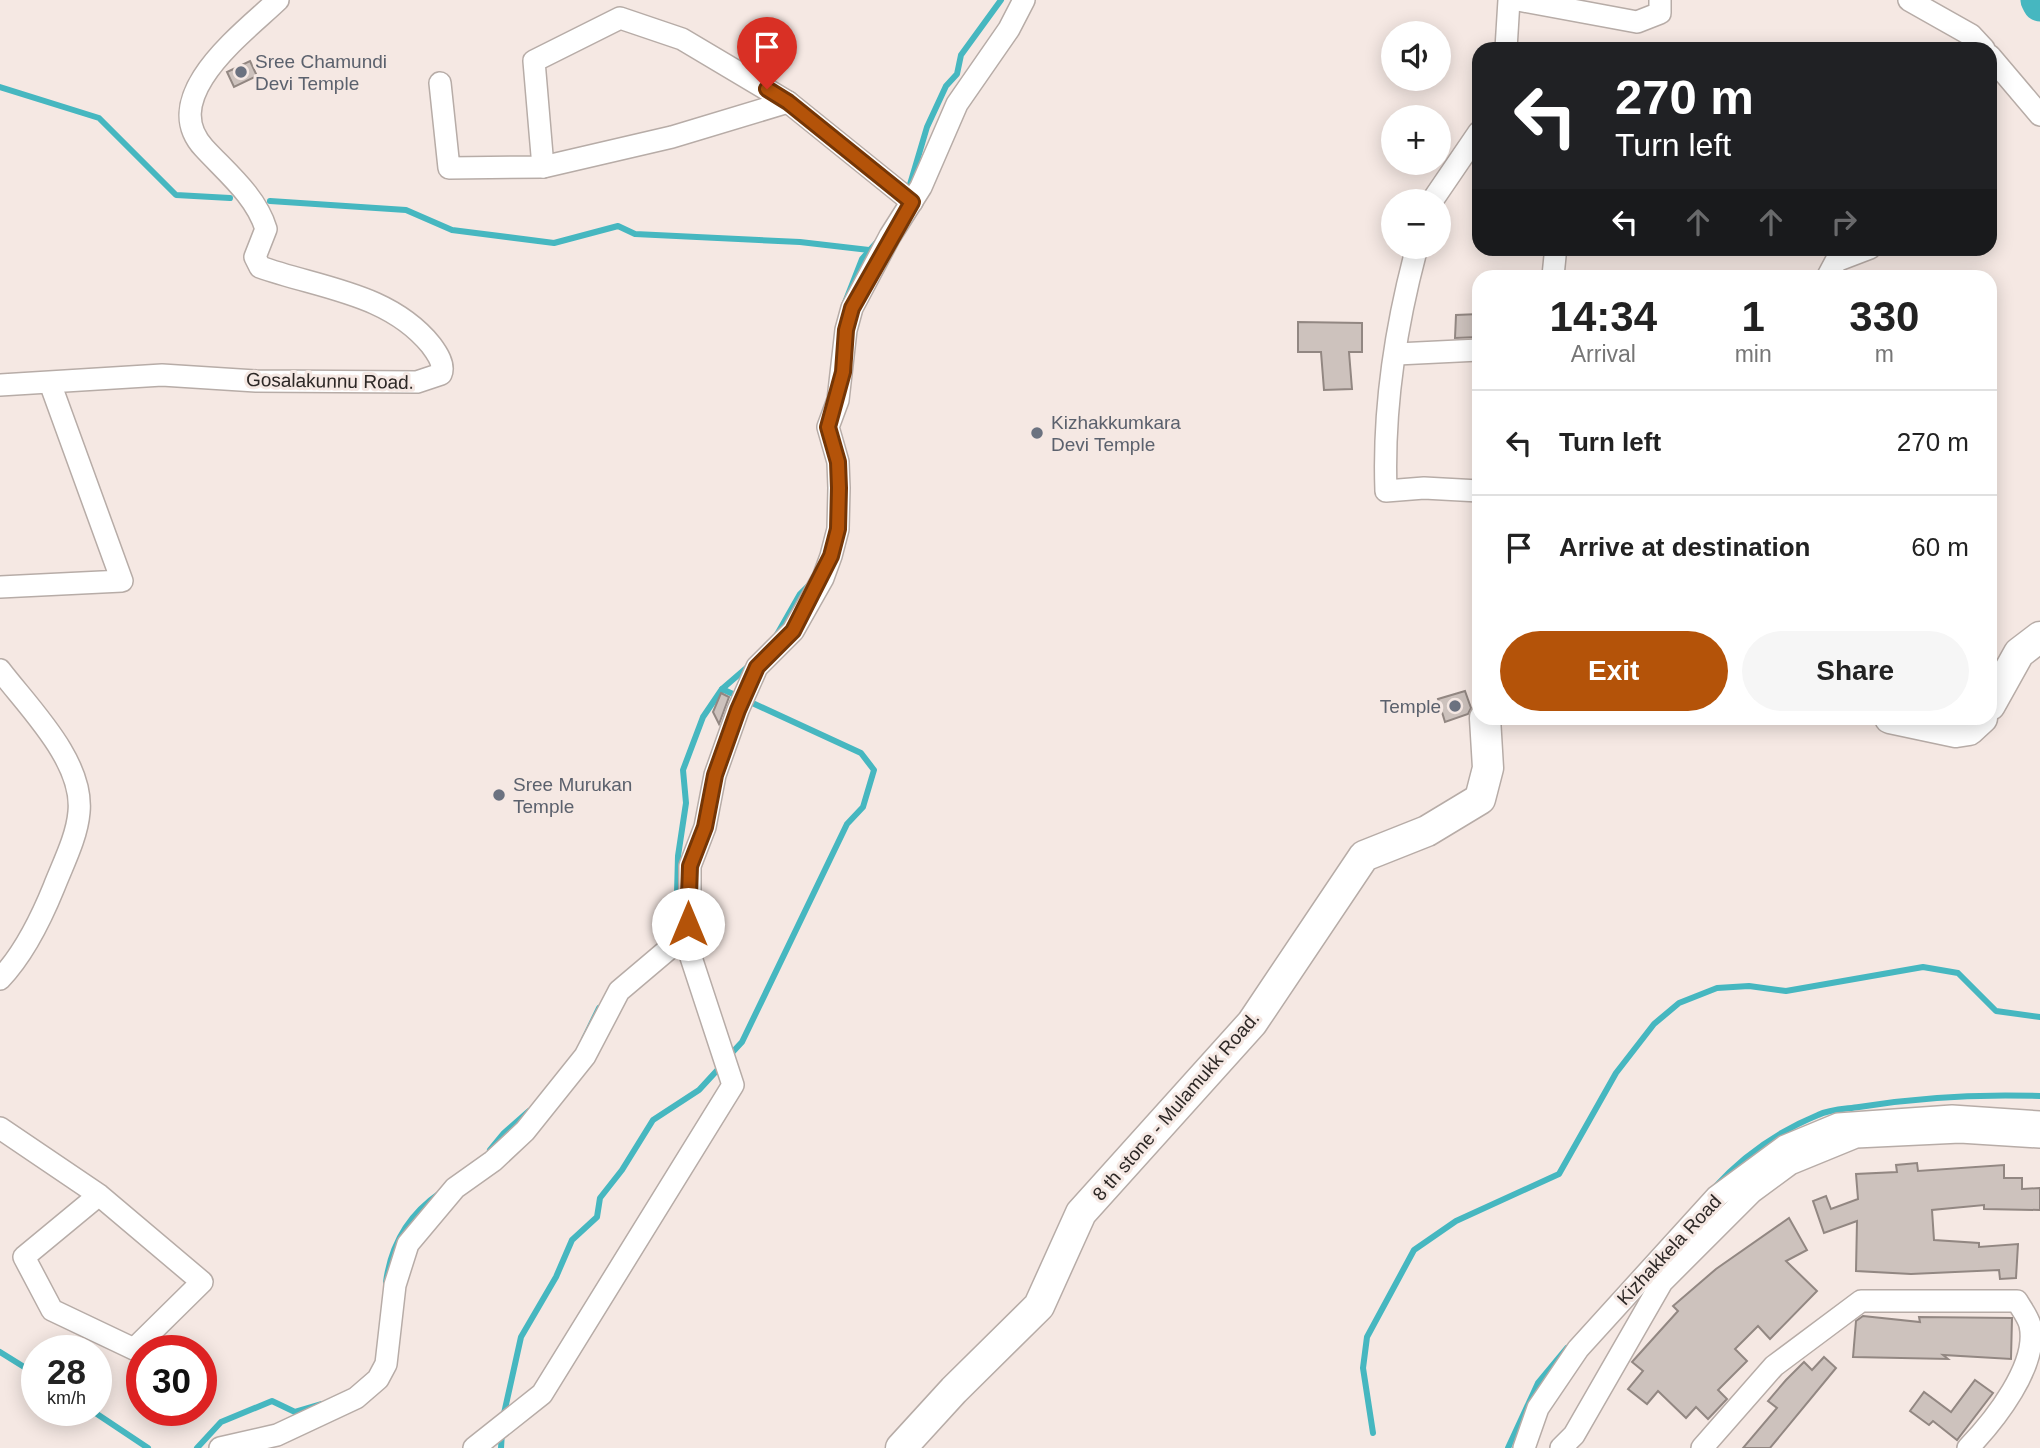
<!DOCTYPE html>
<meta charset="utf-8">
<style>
:root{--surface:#fff;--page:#f6f6f6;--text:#222;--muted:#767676;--line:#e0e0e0;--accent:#b45309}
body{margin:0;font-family:Helvetica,sans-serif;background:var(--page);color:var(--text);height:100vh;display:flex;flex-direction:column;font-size:26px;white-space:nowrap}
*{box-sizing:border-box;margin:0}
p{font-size:23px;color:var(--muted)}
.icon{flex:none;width:38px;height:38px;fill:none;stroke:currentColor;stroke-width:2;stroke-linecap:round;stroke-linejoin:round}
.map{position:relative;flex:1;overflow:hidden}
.side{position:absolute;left:1472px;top:270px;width:525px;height:455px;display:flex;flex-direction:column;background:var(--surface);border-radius:21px;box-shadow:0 4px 18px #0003}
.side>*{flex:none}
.banner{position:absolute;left:1472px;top:42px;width:525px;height:214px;border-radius:21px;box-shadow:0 4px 18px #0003;background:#202124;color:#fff;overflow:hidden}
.buttons{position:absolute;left:1381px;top:21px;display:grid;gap:14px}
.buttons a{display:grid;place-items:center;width:70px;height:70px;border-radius:50%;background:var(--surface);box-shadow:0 4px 18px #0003;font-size:35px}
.speed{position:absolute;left:21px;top:1335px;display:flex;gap:14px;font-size:35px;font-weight:700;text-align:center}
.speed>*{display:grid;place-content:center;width:91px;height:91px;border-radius:50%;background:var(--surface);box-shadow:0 4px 18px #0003;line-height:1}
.speed small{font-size:18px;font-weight:400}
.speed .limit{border:10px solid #d22;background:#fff;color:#111}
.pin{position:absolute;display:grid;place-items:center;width:60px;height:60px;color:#fff;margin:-72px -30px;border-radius:50% 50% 50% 0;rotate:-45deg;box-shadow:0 0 7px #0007}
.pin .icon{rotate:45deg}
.me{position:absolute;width:77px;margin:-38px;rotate:0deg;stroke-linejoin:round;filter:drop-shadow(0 0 5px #0008)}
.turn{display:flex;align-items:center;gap:24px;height:147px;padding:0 28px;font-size:32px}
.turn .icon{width:91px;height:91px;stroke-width:2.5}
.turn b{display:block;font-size:49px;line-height:60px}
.lanes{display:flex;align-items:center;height:66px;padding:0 28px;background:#0003;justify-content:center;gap:35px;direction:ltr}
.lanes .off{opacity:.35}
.eta{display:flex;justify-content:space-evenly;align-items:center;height:119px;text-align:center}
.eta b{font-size:42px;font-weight:700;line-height:49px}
.action{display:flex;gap:14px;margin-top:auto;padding:14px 28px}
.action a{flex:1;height:80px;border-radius:42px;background:var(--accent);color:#fff;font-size:28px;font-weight:700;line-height:80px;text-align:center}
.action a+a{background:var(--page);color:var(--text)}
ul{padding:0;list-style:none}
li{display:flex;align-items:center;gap:21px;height:105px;padding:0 28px;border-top:2px solid var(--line)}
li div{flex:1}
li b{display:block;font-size:26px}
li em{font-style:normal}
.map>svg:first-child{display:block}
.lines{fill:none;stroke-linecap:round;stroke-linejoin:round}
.stream{stroke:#46b7c0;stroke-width:6}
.river{stroke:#46b7c0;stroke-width:35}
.building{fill:#cdc2bd;stroke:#928782;stroke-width:2}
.minor-casing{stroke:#b7aca7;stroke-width:24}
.secondary-casing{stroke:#b7aca7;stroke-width:33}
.minor{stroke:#fff;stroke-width:21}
.secondary{stroke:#fff;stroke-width:30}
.route-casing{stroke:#753606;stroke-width:18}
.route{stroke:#b45309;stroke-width:12}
.worship-dot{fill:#6b7280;stroke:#f5e8e3;stroke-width:2.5}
.labels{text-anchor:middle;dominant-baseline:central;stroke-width:6;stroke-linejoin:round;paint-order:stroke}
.worship-label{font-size:19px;fill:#5b616d;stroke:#f5e8e3;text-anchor:start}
.street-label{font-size:19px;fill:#2d2826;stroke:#f5e8e3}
</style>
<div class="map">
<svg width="2040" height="1448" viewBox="0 0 2040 1448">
<rect width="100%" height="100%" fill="#f5e8e3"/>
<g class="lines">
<g class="stream">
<polyline points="0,87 99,118 176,195 230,198"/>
<polyline points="908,191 927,127 946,86 957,74 961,55 1001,0"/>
<polyline points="270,201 406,210 452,230 554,243 618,226 635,234 800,242 869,250"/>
<polyline points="844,305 862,259 877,242"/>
<polyline points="775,638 800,594 811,583"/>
<polyline points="722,689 861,753 874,770 863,807 847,824 742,1042 729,1056"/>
<polyline points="676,930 678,856 686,803 683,770 703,717 722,689 751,664"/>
<polyline points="584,1039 599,1008"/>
<polyline points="490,1150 504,1133 529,1111"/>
<path d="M1714,1188C1742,1157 1779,1131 1818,1115C1830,1109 1846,1109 1859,1107C1919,1097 1980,1094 2040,1096"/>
<path d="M386,1282C391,1245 408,1215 440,1193"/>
<polyline points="0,1352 37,1375"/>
<polyline points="91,1410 148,1448"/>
<polyline points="503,1418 521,1337 556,1277 572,1240 597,1217 600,1198 622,1170 653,1120 699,1090 722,1065"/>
<polyline points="1373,1433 1363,1368 1367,1337 1414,1250 1456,1221 1559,1174 1616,1073 1654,1024 1679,1003 1717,988 1749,986 1786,991 1923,967 1958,973 1996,1011 2040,1017"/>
<polyline points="197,1448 221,1422 272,1401 295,1412 322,1404"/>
<polyline points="501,1448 502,1432"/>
<polyline points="1508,1448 1538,1383 1567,1348"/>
</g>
<polyline class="river" points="2038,0 2040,4"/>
</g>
<g class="building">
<polygon points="250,61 257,76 234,87 227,72"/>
<polygon points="1479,314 1479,337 1455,338 1456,315"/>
<polygon points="1298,322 1362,323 1362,352 1349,352 1352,389 1324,390 1321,352 1298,352"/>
<polygon points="1465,691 1471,708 1468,714 1445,722 1438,699"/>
<polygon points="721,693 729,697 719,724 713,712"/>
<polygon points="1917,1163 1918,1171 2004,1165 2004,1178 2022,1178 2022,1189 2040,1188 2040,1210 1984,1209 1984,1205 1932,1210 1934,1240 1979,1243 1979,1247 2018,1244 2016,1278 2000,1279 1999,1270 1911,1274 1856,1271 1857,1221 1824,1233 1813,1201 1826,1196 1831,1209 1858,1199 1856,1174 1897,1172 1896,1165"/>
<polygon points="1789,1218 1807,1250 1786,1261 1817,1291 1770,1339 1758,1326 1735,1349 1747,1361 1718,1390 1727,1399 1708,1419 1696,1407 1686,1418 1658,1391 1647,1404 1628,1389 1643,1371 1632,1362 1678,1311 1673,1306 1716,1269"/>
<polygon points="1863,1316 1920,1322 1919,1317 2012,1318 2011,1359 1943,1355 1948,1359 1853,1357 1856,1321"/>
<polygon points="1824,1357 1836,1368 1770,1448 1743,1448 1777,1408 1768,1401 1786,1380 1804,1362 1812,1370"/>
<polygon points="1975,1380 1993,1393 1957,1440 1933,1421 1929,1425 1910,1411 1924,1392 1951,1412"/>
</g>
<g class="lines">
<defs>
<g id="minor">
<polyline points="1518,0 1637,22 1660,13 1660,0"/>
<polyline points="1909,0 1971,35 1984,49"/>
<polyline points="1506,49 1509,0"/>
<polyline points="1990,56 2040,115"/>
<polyline points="440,83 449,168 543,167 672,137 788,102"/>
<polyline points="543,167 534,61 620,18 682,39 788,102 912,202"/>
<polyline points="1432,201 1479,132"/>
<path d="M1417,247C1396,325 1383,410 1386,491L1424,488L1479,491"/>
<polyline points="1553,276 1555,256"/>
<polyline points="1828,276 1836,261 1870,248"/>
<polyline points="1397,354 1479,350"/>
<path d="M0,385L162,375L256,381L417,382L441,374C445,365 437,353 431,345C389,293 319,288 260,267L255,257L266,229C256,196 226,172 204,148C156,96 246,31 278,0"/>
<polyline points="0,587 122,581 50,383"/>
<path d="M0,670C28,707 84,761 79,812C77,837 63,864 54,887C41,919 24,954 0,979"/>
<polyline points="0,1128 99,1195 202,1282 134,1349 52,1310 24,1257 99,1195"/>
<polyline points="220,1448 277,1435 356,1398 378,1379 386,1364 395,1285 408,1244 455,1188 493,1161 525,1131 585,1056 619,991 684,936 690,912 690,866 705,827 715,775 738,710 757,667 793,631 823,578 831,556 838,529 839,488 838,462 828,427 838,400 846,330 852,308 890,236 921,187 957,104 1009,29 1024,0"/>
<polyline points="474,1448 542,1394 733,1085 684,936"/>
<polyline points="1524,1448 1538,1408 1578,1349 1716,1197 1785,1146 1838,1124 1952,1116 2040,1122"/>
<polyline points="1561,1448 1574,1435 1662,1282 1752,1192 1790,1164 1856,1137 1960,1132 2040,1137"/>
<path d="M1702,1448L1774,1366L1861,1301H2017C2021,1308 2028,1317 2030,1325C2039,1365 1994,1421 1968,1448"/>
</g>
<g id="secondary">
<polyline points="1990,705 2019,653 2040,637"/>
<polyline points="1890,718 1956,732 1969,730 1982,718"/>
<polyline points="901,1448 954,1390 1039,1306 1081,1213 1252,1023 1364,856 1427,831 1480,799 1488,768 1485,718"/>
</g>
</defs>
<use href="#minor" class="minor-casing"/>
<use href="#secondary" class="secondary-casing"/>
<use href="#minor" class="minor"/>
<use href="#secondary" class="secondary"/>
</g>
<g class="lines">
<defs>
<polyline id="route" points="688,924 690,866 705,827 715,775 738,710 757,667 793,631 831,556 838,529 839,488 838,462 828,427 843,372 846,330 852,308 912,202 788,102 767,89"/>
</defs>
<use href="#route" class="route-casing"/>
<use href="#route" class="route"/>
</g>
<g class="worship-dot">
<circle cx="241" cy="72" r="7"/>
<circle cx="1037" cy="433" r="7"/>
<circle cx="1455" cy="706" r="7"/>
<circle cx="499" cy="795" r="7"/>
</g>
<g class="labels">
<g class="worship-label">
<text x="255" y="61">Sree Chamundi<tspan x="255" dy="22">Devi Temple</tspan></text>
<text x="1051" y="422">Kizhakkumkara<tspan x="1051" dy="22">Devi Temple</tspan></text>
<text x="1441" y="706" text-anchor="end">Temple</text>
<text x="513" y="784">Sree Murukan<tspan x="513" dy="22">Temple</tspan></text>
</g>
<g class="street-label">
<text transform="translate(330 381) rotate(1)">Gosalakunnu Road.</text>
<text transform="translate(1176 1106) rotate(-49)">8 th stone - Mulamukk Road.</text>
<text transform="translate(1669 1250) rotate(-47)">Kizhakkela Road</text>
</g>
</g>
</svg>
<div class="buttons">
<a><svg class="icon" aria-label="sound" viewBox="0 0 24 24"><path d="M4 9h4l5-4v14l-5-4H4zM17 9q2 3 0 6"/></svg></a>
<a>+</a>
<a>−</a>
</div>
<div class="speed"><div>28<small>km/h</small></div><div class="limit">30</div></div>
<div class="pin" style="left:767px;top:89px;background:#d93025"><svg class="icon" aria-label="arrive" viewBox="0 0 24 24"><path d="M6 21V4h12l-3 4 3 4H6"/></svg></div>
<svg class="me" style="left:688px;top:924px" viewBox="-20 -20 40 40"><circle r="19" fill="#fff"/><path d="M0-13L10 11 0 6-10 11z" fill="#b45309"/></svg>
<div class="banner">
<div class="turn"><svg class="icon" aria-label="left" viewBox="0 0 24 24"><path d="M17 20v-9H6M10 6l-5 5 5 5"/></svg><div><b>270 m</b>Turn left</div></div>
<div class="lanes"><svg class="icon" aria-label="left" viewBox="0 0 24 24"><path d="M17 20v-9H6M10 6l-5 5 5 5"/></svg><svg class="icon off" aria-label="ahead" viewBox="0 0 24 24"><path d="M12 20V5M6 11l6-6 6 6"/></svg><svg class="icon off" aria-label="ahead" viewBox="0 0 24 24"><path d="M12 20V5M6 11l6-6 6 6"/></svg><svg class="icon off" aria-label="right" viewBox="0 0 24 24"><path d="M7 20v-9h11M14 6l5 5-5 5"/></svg></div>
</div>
<section class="side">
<div class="eta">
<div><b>14:34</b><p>Arrival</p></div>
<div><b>1</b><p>min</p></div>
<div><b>330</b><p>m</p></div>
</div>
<ul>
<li><svg class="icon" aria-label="left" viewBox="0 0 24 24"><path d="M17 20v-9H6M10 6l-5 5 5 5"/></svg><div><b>Turn left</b></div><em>270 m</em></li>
<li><svg class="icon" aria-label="arrive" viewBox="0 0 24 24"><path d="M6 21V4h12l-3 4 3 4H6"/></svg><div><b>Arrive at destination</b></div><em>60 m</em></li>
</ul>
<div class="action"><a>Exit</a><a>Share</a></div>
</section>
</div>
